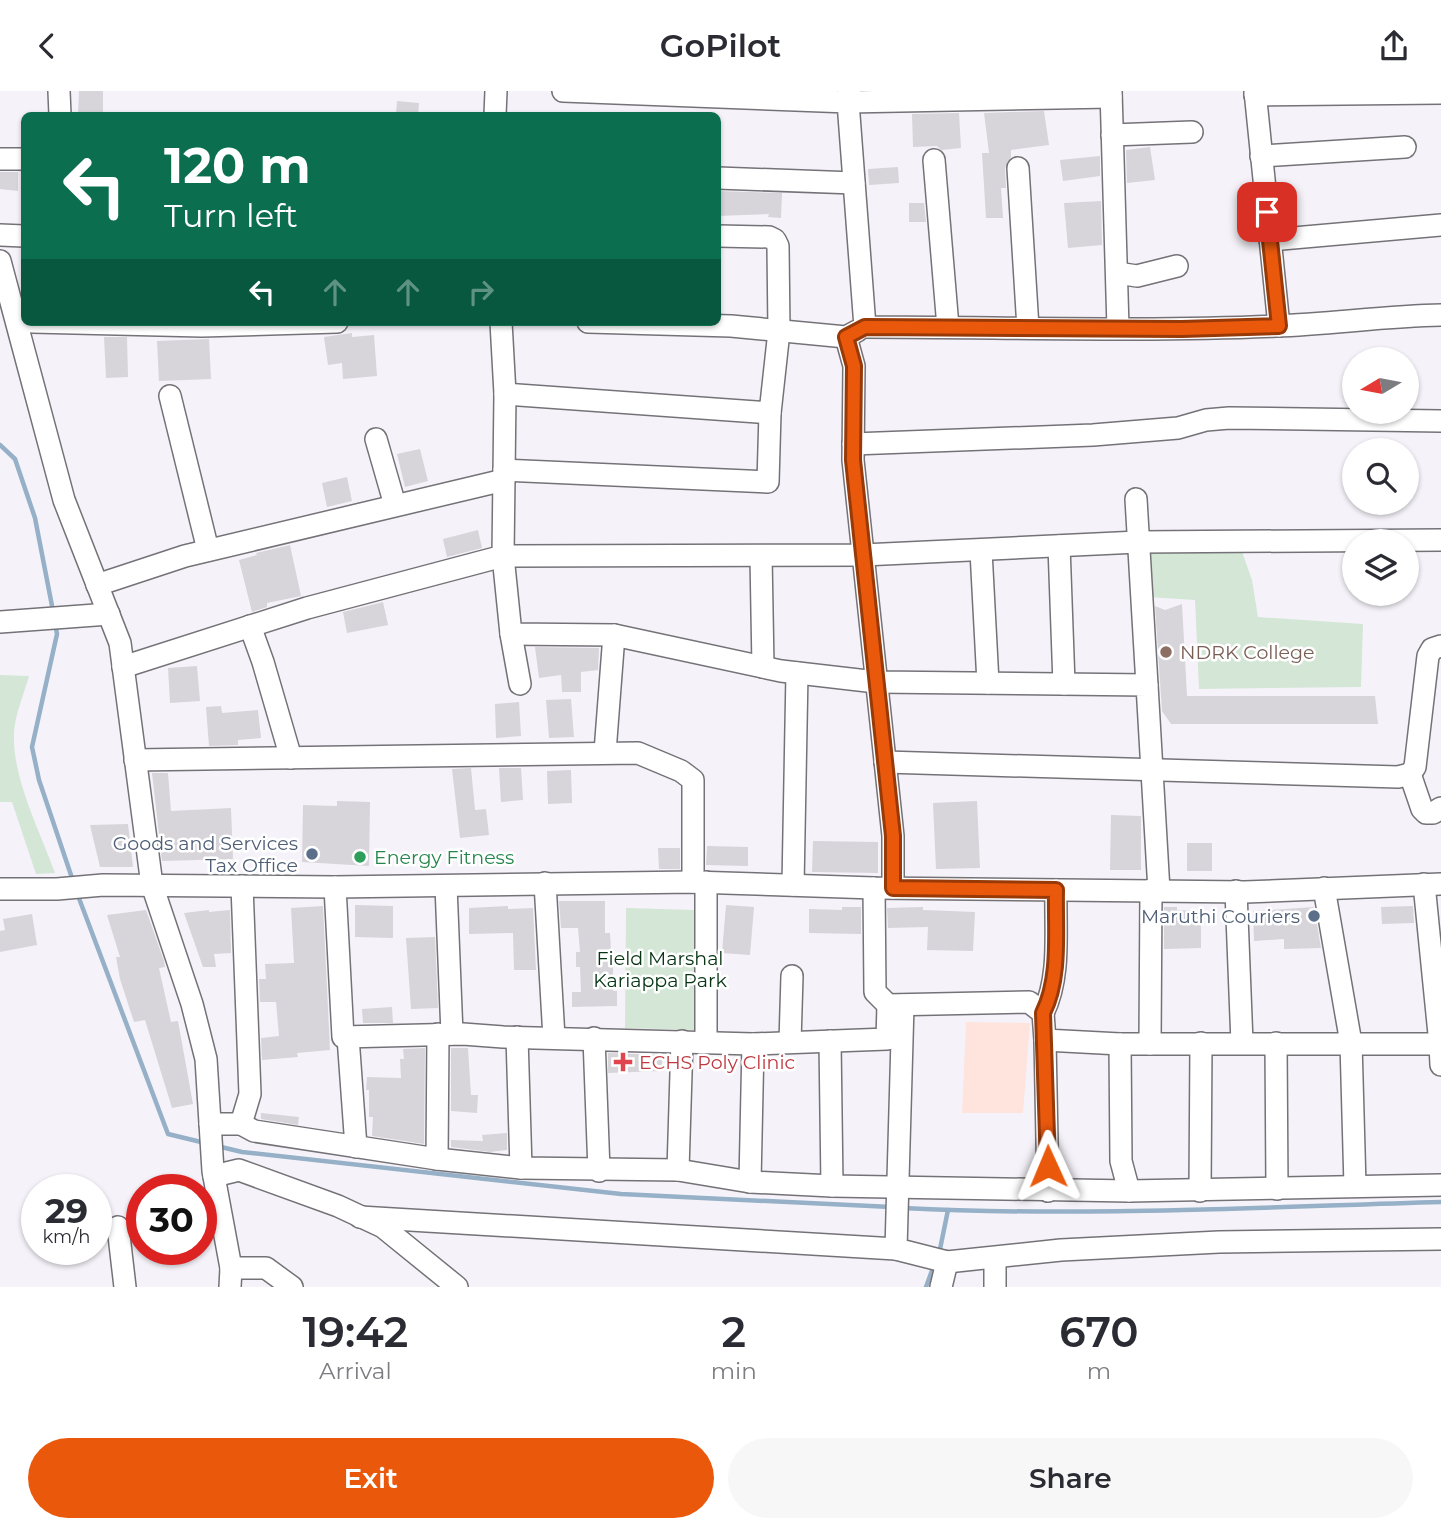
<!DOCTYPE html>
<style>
:root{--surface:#fff;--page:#f7f7f7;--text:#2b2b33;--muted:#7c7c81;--accent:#ea580c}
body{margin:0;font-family:Montserrat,sans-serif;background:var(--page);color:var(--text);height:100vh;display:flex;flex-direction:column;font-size:26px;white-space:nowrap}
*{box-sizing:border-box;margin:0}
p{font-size:23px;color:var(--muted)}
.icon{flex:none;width:38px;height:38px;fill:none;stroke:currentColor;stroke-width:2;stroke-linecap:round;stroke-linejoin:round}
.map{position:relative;height:1196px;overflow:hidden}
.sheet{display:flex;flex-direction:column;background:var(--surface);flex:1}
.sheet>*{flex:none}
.top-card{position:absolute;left:21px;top:21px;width:700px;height:214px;border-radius:10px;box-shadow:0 2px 5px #0004;background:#0b6e4f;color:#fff;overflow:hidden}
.needle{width:46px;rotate:260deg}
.tools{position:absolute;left:1342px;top:256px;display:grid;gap:14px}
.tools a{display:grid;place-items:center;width:77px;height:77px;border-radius:50%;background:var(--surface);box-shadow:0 2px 5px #0004;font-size:35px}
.speed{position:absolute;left:21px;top:1083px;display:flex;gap:14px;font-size:35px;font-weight:700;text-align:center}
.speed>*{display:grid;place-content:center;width:91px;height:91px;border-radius:50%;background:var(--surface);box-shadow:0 2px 5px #0004;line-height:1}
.speed small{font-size:18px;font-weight:400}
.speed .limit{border:10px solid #d22;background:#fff;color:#111}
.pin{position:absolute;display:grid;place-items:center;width:60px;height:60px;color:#fff;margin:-30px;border-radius:14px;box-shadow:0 4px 10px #0006}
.me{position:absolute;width:77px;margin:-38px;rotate:359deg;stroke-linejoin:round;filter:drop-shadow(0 0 5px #0008)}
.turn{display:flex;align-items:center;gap:24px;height:147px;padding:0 28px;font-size:32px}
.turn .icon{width:91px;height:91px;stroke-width:2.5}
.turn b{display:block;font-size:49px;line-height:60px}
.lanes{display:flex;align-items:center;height:66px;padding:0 28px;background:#0003;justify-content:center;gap:35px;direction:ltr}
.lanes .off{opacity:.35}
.eta{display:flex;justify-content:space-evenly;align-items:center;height:119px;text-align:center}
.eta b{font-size:42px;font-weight:600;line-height:49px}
.action{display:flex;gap:14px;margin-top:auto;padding:14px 28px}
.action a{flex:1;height:80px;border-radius:42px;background:var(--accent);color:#fff;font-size:28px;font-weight:600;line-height:80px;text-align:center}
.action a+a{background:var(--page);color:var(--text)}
header{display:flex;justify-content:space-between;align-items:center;height:91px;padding:0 28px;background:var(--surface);font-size:32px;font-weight:600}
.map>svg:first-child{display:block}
.education{fill:#fee4dd}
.green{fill:#d4e6d6}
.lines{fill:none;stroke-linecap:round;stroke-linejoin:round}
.stream{stroke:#95b0c7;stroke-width:4.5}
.building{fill:#d7d4da}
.minor-casing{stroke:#747277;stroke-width:24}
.minor{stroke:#fff;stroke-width:21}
.route-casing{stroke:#983908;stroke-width:18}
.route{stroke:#ea580c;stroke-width:12}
.education-dot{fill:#8d6e63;stroke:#fff;stroke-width:2.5}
.service-dot{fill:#5c6f8a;stroke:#fff;stroke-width:2.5}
.leisure-dot{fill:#2e9e5b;stroke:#fff;stroke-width:2.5}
.health-dot{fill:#e0444e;stroke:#fff;stroke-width:2.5}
.labels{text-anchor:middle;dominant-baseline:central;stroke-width:5;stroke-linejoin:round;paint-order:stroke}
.education-label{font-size:19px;fill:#785e54;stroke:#fff;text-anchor:start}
.service-label{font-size:19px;fill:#4e5e75;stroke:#fff;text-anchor:end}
.leisure-label{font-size:19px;fill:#27864d;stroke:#fff;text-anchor:start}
.park-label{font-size:19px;fill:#063413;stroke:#fff}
.health-label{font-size:19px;fill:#be3a42;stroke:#fff;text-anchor:start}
</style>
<header><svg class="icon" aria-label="back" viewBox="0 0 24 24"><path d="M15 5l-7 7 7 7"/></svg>GoPilot<svg class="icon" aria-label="share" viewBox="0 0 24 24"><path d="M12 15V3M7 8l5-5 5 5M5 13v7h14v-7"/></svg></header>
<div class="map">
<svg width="1441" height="1196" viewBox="0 0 1441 1196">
<rect width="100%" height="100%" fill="#f5f3f9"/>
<polygon class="education" points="966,931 1030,932 1023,1022 962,1022"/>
<g class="green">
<polygon points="1239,452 1252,489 1258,526 1363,533 1361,596 1199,598 1195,509 1148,506 1144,456"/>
<path d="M0,584L29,585C24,603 15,623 14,642C12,687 40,740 55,782L36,783L12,711H0Z"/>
<polygon points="626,817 695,819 694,939 625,937"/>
</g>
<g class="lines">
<g class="stream">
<polyline points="0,354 15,368 35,427 53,520"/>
<polyline points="55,532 57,543 32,656 39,689 73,790"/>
<polyline points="77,802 168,1043 205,1052"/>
<polyline points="217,1055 242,1061 621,1103 891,1116"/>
<path d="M903,1117C1082,1126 1262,1116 1441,1111"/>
<polyline points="939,1163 948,1119"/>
<polyline points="926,1196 934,1174"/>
</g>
</g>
<g class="building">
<polygon points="79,0 103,0 103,24 78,24"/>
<polygon points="397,10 419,12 418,24 396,24"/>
<polygon points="1044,20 1049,54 1011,59 1011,66 1005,77 1006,97 1001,97 1003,127 986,127 982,62 989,62 984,22"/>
<polygon points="959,22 961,57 941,59 937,55 913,56 912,23"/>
<polygon points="1150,56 1155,89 1127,92 1126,59"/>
<polygon points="1100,65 1100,85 1063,90 1060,69"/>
<polygon points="898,76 899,92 869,94 868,78"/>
<polygon points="0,81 18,81 18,100 0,98"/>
<polygon points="718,100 782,102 781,127 768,126 769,123 718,125"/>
<polygon points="1101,110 1102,154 1068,157 1064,112"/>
<polygon points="909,112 924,112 926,131 909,131"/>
<polygon points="352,242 352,246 374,244 377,285 343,288 342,272 328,274 324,246"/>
<polygon points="104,246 127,246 128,286 106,287"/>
<polygon points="209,248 211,288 159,290 157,250"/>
<polygon points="420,358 428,390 405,396 397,363"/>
<polygon points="347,386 352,410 327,416 322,392"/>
<polygon points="478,439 482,457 447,466 443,448"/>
<polygon points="290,454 301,505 267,512 267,516 252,521 239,469 257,464 256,462"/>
<polygon points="383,511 388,534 347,542 343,521"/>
<polygon points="1182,513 1187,605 1375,605 1378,633 1171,633 1162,620 1155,515 1165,519"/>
<polygon points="535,556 599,557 598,579 581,581 581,601 562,601 561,584 539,587"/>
<polygon points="197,575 200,610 170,612 168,577"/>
<polygon points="571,608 574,646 549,647 546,609"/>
<polygon points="519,611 521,645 496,647 495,613"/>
<polygon points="221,615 222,622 258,619 261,647 238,649 238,654 209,655 206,616"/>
<polygon points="471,677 475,719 486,718 489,744 460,747 452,678"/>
<polygon points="499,677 521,677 523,709 501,711"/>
<polygon points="571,679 572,712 548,713 547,680"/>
<polygon points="152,682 168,682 171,720 231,717 233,768 162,770"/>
<polygon points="337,710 370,711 369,775 302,771 303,714 337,715"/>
<polygon points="977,710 980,777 936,778 933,712"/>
<polygon points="1111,724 1141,725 1141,779 1110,779"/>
<polygon points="128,733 133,776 100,776 90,734"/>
<polygon points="813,750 878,751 878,782 812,781"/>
<rect x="1187" y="752" width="25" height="28"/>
<polygon points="707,755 748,756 748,775 706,774"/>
<polygon points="658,757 680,757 680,778 659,778"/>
<polygon points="559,810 605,810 605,842 610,842 611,860 613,860 613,900 617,900 617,915 572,916 572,901 581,901 580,876 576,876 576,861 580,861 578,837 561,837"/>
<polygon points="355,814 393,815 393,847 355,846"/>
<polygon points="726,814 754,816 750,864 722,862"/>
<polygon points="323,815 330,959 297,962 298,966 262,969 261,947 279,945 276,911 260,911 259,888 266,888 265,873 294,872 291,817"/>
<polygon points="508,815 508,818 533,817 536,879 514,879 513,842 469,843 469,817"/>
<polygon points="1413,815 1414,832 1382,833 1381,816"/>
<polygon points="842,816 861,816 861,843 809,842 809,818 842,819"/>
<polygon points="923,816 923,819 975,821 973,860 927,859 928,836 888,837 887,817"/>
<polygon points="1164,816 1177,816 1177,819 1201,820 1201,857 1164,858"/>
<polygon points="1314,816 1321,857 1284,858 1284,848 1254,850 1253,820"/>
<polygon points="146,819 164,870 165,876 159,877 171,931 178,930 193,1013 172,1017 145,929 134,931 120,888 116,866 120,866 107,824"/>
<polygon points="209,819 209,821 230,819 231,862 214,863 216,876 203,876 184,822"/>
<polygon points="32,823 37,854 0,861 0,840 5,839 3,828"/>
<polygon points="435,846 438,917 411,918 406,847"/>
<polygon points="392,916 393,932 363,932 362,918"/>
<polygon points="425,957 424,1053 372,1045 373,1026 369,1026 369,999 366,999 367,986 401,987 400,968 404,968 403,958"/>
<polygon points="451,957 468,957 471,1004 478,1004 477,1022 451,1020"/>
<polygon points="608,962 662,964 662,980 608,982"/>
<polygon points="261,1022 299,1026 298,1034 261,1028"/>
<polygon points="507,1042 507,1059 490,1061 451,1056 451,1049 483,1050 482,1044"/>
</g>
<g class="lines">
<defs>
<g id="minor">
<polyline points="59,0 60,24"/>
<path d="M563,0L848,11L865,236C1002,236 1139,241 1276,235C1331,233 1386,225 1441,224"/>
<polyline points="849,0 848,11 1111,6"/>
<polyline points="1111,0 1118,237"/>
<polyline points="1255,0 1279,235"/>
<polyline points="1255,4 1441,2"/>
<polyline points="495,24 496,0"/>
<polyline points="1112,44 1192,41"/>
<polyline points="1261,65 1405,56"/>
<polyline points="0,68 24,68"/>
<polyline points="934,69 948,236"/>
<polyline points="1018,77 1028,237"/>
<polyline points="718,87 854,92"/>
<polyline points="0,144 24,145"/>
<polyline points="1270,149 1441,134"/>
<polyline points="0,170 64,409 120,552 152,794 192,913 206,968 213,1080 231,1177 230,1196"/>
<polyline points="1117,182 1137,185 1177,175"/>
<polyline points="32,231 202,235 337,231"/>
<polyline points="588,231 731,235 846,246 857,240"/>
<polyline points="846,246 854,275 853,369 893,745 893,797"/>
<polyline points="505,303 770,322 779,240 778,155 775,149 769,146 718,145"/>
<polyline points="170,305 208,459"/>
<polyline points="376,348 395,414"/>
<polyline points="853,353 1093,344 1178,337 1206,329 1229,327 1441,330"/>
<polyline points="504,379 768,391 770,322"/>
<polyline points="1136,408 1147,594"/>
<polyline points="1059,455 1064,593"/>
<polyline points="981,460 988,592"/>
<polyline points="761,465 763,576"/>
<polyline points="97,494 185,465 504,389"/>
<polyline points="0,531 109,523"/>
<polyline points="250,535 263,571 291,667"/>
<polyline points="511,543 520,593"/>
<polyline points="123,576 307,517 503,465 505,303 501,231"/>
<polyline points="605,661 614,544"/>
<polyline points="135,669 638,662 681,680 693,689 693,791"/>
<polyline points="885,671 1398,686 1410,683 1415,676 1428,565 1432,558 1441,555"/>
<polyline points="1410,683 1422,718 1426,722 1433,722 1441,717"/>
<polyline points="545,792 554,947"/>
<polyline points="1424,793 1440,953"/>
<polyline points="793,794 797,582"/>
<polyline points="446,795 452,943"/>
<polyline points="335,796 343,946 463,943 503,946 753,953 887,948 888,914"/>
<polyline points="874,797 875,901 888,914 1029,911 1043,922 1045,949 1120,953"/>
<polyline points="1324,797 1351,952 1355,1095"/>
<polyline points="0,798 57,798 103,794 335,796 693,791 874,797 1245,801 1441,793"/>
<polyline points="1159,800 1147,594 876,591 781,580 614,544 511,543 503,465 863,464 1138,451 1441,449"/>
<polyline points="1236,800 1242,952"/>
<polyline points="903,914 896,1158 947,1171 1061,1159 1219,1151 1441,1148"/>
<path d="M1043,922C1061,886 1055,839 1056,799"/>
<polyline points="348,946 356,1056"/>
<polyline points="517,946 521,1077"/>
<polyline points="594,947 599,1080"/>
<polyline points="1045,949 1048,1100"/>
<polyline points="830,950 832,1095"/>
<polyline points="706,951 706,791"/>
<polyline points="790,951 792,885"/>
<polyline points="1276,952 1277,1098"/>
<polyline points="1150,953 1151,799"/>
<polyline points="1441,974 1440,953 1120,953 1121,1070 1129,1100 1441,1094"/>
<polyline points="210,1033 241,1033 254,1040 437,1068 521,1077 678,1079 750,1091 832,1095 1129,1100"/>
<polyline points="241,1033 250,1003 242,795"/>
<polyline points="437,1068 438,943"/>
<polyline points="678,1079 682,950"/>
<polyline points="214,1085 239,1079 338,1115 383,1136 457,1196"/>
<polyline points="750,1091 753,953"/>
<polyline points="1200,1100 1201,952"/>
<polyline points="360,1126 896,1158"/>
<polyline points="118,1136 125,1196"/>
<polyline points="231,1177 266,1177 292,1196"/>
<polyline points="941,1196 947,1171"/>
<polyline points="995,1196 995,1167"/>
</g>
</defs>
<use href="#minor" class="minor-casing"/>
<use href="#minor" class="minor"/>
</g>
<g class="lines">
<defs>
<path id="route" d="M1048,1075L1043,922C1061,886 1055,839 1056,799L893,797V745L853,369L854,275L846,246L865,236L1182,238L1279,235L1267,121"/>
</defs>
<use href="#route" class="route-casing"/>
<use href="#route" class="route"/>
</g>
<circle class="education-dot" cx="1166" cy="561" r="7"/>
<g class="service-dot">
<circle cx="312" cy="763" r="7"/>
<circle cx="1314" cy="825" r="7"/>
</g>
<circle class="leisure-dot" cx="360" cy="766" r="7"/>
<path class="health-dot" d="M619.5 960.5h7v7h7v7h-7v7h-7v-7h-7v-7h7z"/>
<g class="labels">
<g class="education-label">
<text x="1180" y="561">NDRK College</text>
</g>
<g class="service-label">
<text x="298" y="752">Goods and Services<tspan x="298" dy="22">Tax Office</tspan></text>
<text x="1300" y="825">Maruthi Couriers</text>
</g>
<g class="leisure-label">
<text x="374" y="766">Energy Fitness</text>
</g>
<g class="park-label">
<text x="660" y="867">Field Marshal<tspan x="660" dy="22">Kariappa Park</tspan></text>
</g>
<g class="health-label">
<text x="639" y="971">ECHS Poly Clinic</text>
</g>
</g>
</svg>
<div class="tools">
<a><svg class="needle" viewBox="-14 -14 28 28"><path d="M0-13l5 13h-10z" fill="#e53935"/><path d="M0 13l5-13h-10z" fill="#7c7c81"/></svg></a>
<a><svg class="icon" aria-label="search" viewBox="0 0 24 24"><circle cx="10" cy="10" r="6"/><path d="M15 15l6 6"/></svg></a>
<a><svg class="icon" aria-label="layers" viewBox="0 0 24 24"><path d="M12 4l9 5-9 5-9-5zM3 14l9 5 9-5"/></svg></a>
</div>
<div class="speed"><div>29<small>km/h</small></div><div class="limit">30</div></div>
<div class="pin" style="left:1267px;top:121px;background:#d93025"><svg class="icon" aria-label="arrive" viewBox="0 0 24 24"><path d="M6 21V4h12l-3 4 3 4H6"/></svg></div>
<svg class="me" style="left:1048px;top:1075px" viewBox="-20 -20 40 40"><path d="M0-17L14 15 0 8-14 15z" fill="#ea580c" stroke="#fff" stroke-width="4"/></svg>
<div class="top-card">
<div class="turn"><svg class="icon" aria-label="left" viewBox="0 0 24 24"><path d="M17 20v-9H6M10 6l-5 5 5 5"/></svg><div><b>120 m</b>Turn left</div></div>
<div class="lanes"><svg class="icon" aria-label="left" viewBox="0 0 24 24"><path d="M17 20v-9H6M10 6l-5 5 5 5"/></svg><svg class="icon off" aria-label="ahead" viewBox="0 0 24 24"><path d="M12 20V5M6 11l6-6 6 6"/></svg><svg class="icon off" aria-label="ahead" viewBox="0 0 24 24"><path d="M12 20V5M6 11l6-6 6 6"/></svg><svg class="icon off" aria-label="right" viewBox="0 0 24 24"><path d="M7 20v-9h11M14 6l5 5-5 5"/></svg></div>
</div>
</div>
<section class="sheet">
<div class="eta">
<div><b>19:42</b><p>Arrival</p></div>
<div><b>2</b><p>min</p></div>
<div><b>670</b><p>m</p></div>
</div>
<div class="action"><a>Exit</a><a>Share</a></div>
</section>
